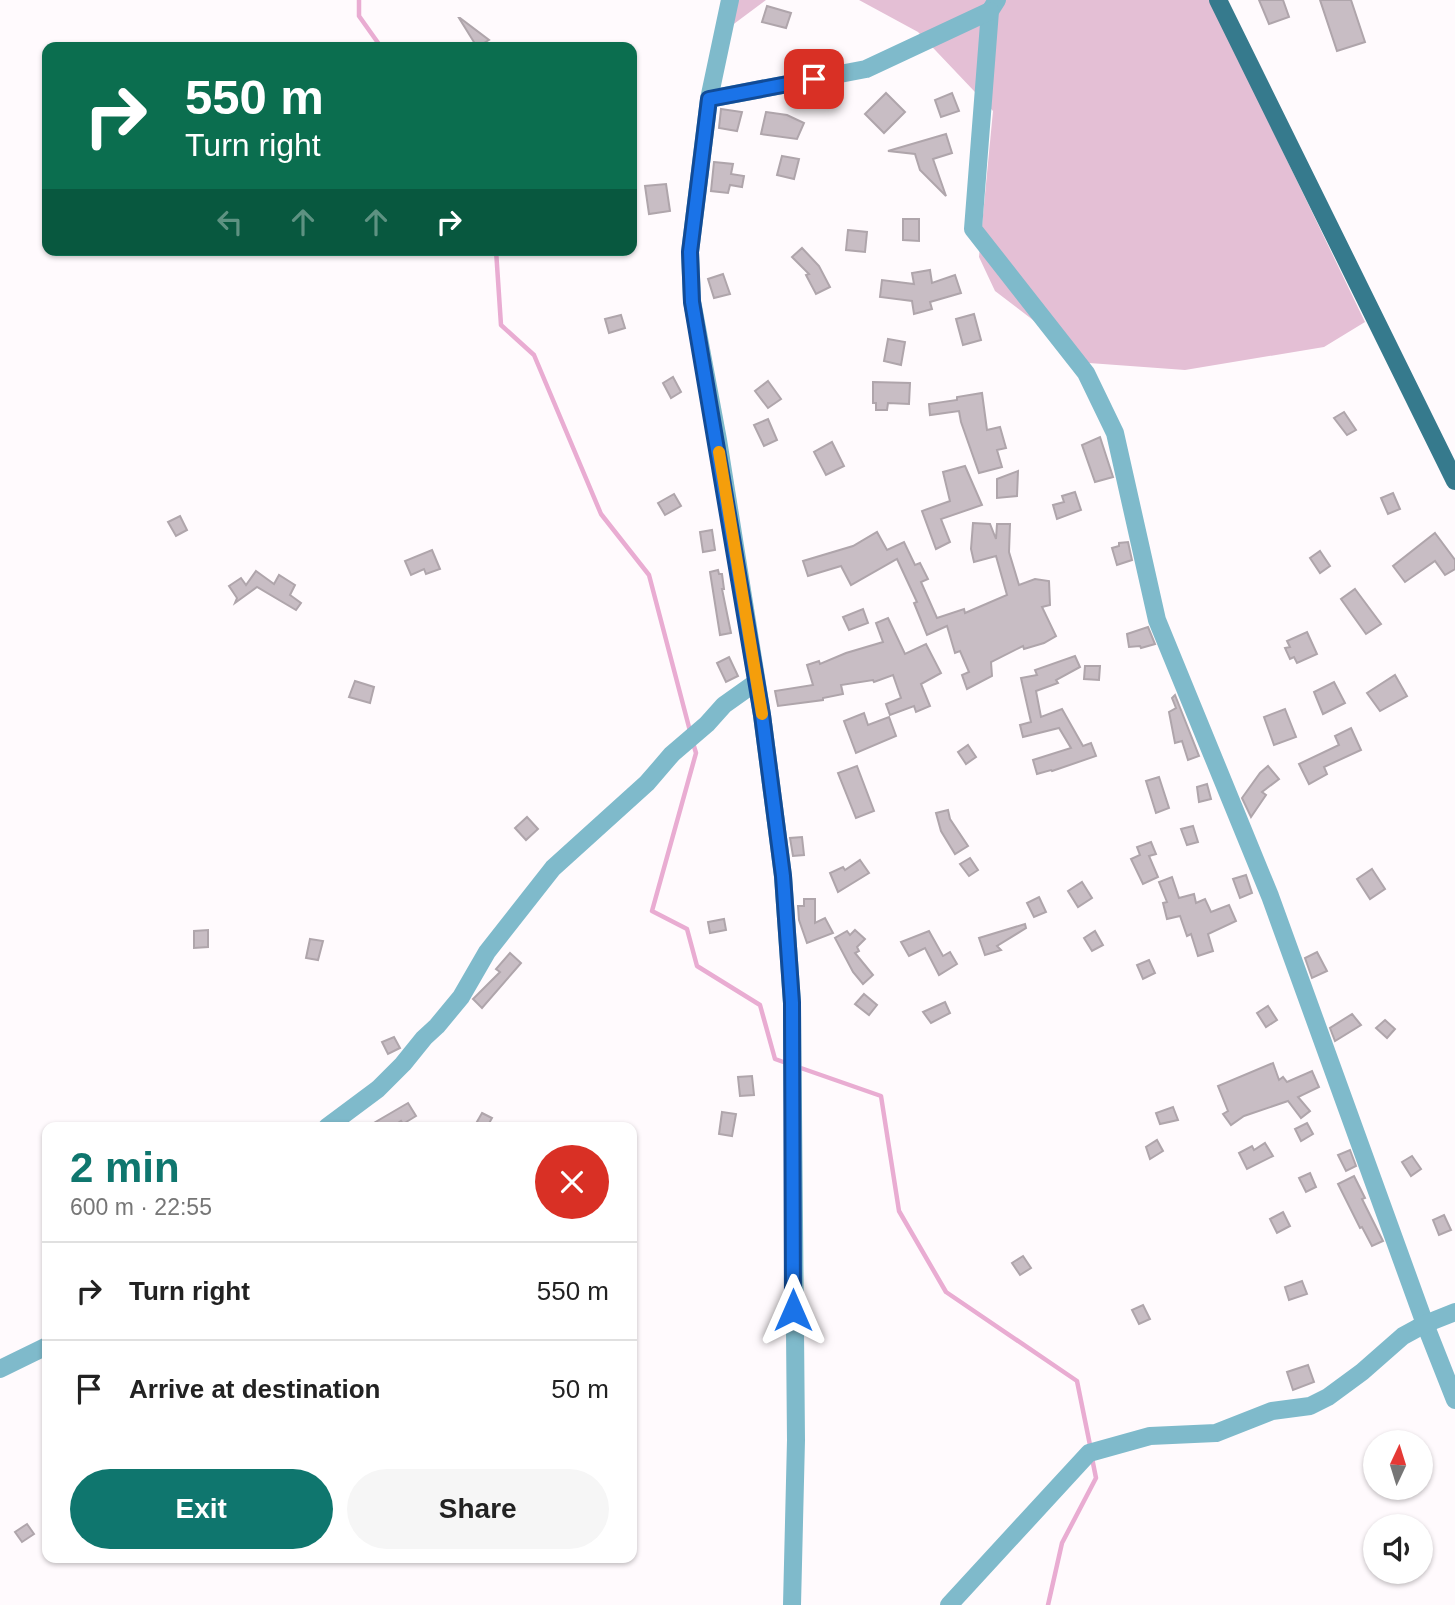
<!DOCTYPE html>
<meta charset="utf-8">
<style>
:root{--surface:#fff;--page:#f6f6f6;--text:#222;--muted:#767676;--line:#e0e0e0;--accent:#0f766e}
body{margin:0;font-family:Helvetica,sans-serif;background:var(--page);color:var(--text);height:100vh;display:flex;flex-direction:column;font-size:26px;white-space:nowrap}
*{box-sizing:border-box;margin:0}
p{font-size:23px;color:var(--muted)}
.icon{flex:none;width:38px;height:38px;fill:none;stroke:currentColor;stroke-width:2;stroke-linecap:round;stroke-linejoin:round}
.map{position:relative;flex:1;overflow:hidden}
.drawer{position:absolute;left:42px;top:1122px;width:595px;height:441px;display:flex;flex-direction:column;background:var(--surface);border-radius:14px;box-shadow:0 2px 5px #0004}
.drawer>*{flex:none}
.banner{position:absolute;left:42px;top:42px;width:595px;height:214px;border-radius:14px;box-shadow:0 2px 5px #0004;background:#0b6e4f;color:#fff;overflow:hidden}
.needle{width:46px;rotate:4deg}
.controls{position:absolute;left:1363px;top:1430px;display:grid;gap:14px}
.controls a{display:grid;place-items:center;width:70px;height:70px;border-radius:50%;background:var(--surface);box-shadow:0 2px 5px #0004;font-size:35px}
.pin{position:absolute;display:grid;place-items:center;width:60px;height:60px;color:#fff;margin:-30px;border-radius:14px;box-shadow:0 4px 10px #0006}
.me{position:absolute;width:77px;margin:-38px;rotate:0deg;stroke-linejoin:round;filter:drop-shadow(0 0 5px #0008)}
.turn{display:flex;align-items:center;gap:24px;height:147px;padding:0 28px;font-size:32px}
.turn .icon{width:91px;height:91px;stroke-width:2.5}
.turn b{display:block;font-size:49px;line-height:60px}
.lanes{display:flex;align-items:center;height:66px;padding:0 28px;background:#0003;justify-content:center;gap:35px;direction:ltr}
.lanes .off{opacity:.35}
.round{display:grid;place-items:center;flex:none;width:74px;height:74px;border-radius:37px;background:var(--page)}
.headline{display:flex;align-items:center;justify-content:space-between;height:119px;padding:0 28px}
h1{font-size:42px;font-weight:800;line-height:52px;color:var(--accent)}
.cta{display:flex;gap:14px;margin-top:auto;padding:14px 28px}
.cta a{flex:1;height:80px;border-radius:42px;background:var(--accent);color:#fff;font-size:28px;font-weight:800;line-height:80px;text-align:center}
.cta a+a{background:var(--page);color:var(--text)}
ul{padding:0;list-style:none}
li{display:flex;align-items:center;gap:21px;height:98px;padding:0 28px;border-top:2px solid var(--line)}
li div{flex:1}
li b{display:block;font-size:26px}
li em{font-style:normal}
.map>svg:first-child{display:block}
.green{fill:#e4bfd5}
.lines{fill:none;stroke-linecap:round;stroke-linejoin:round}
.stream{stroke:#e9acd2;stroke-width:4.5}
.building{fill:#c8bdc4;stroke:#afa5ab;stroke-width:2}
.minor{stroke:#7fbacb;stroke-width:18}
.major{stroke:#367a8d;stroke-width:18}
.route-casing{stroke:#114b97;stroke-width:18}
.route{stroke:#1a73e8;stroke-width:12}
.slow{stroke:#f59e0b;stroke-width:12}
</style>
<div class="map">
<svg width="1455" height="1605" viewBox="0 0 1455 1605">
<rect width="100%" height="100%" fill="#fffafd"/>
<g class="green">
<polygon points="722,0 766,0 723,32"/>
<polygon points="859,0 1210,0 1365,322 1324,347 1185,370 1089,363 995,291 979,257 993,111 918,32"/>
</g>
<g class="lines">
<g class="stream">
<polyline points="359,0 359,16 381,47"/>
<polyline points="496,250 501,325 534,355 601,514 649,575 690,731"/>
<polyline points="693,743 696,753 652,911 687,929 697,966 760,1005 775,1059 789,1064"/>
<polyline points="798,1067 881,1096 899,1211 946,1292 1077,1381 1091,1450"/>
<polyline points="1048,1605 1062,1543 1096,1478 1092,1458"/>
</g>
</g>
<g class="building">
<polygon points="1259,0 1283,0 1289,17 1269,24"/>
<polygon points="1320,0 1351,0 1365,42 1337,51"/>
<polygon points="767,6 791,13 786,28 762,22"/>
<polygon points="459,18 460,18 489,40 477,47"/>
<polygon points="886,93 905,112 884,133 865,114"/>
<polygon points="952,93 959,111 941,117 935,100"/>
<polygon points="721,109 742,112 737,131 719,128"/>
<polygon points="766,112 787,115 804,123 797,139 761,134"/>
<polygon points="946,134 952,153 933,159 946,196 920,170 915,154 888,151"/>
<polygon points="782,156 799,159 794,179 777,175"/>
<polygon points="714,162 733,164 731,174 744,176 742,187 730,185 728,193 711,191"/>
<polygon points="666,184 670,211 649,214 645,186"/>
<polygon points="903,219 919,219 919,241 903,240"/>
<polygon points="848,230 867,232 865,252 846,250"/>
<polygon points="802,248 819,266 830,287 816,294 806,275 809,274 792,257"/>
<polygon points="930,270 932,283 955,275 961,293 930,302 932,309 914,314 912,301 880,297 882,280 914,284 912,273"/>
<polygon points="723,274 730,294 714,298 708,279"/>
<polygon points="974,314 981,340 963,345 956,319"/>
<polygon points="621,315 625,328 609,333 605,319"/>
<polygon points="888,339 905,342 901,365 884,361"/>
<polygon points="673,377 681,392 671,398 663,383"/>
<polygon points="768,381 781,399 768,408 755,391"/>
<polygon points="873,382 910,383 909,404 888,403 887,410 876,410 876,403 873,403"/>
<polygon points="982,393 987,430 1000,427 1006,448 997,450 1002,467 979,473 961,422 959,411 930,415 929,404 957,400 957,397"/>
<polygon points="1344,412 1356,430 1347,435 1334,418"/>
<polygon points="768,419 777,440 764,446 754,425"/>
<polygon points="1100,437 1113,477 1095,482 1082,445"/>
<polygon points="832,442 844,466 826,475 814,452"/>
<polygon points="965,466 982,505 941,519 950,542 936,549 922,511 950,501 943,472"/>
<polygon points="1018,471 1017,496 997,498 997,479"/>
<polygon points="1075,492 1081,510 1057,519 1053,505 1064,502 1062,496"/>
<polygon points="1393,493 1400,509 1388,514 1381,498"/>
<polygon points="674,494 681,506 665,515 658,503"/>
<polygon points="180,516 187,530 176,536 168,522"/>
<polygon points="973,523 990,524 996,539 997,524 1010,524 1009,552 1019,585 1035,579 1049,581 1050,605 1042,607 1056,636 1044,643 1024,649 1023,646 991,662 992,676 967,689 962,675 969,672 960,651 955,653 947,626 927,635 914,603 917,602 897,559 851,585 841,566 808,576 803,561 853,546 877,532 887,550 904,542 915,565 920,563 928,579 921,582 937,618 964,609 965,613 1007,595 996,556 974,562 971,549"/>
<polygon points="712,530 715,550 703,552 700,532"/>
<polygon points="1435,533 1455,560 1455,569 1445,575 1435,561 1405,582 1393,566"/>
<polygon points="1128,542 1132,560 1117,565 1112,548 1119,546 1119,543"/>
<polygon points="432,550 440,569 426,574 424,569 411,575 405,561"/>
<polygon points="1320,551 1330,566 1320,573 1310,558"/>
<polygon points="718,570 719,574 722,574 724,589 722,589 731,633 720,635 710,572"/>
<polygon points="256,571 274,584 279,575 295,585 290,595 301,603 296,610 257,587 235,603 237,598 229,586 241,578 246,585"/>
<polygon points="1355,589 1381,624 1366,634 1341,599"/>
<polygon points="863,609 868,623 849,630 843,617"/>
<polygon points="888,618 905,654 926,644 941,673 921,684 930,706 916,712 914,706 890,715 886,704 901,698 893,675 874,682 873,680 841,685 843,694 823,698 823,700 778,706 775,691 813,685 807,665 819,661 820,664 846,653 883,642 876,623"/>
<polygon points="1148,627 1155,644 1141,648 1140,646 1129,647 1127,634"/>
<polygon points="1307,632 1317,654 1297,663 1294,657 1290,659 1285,648 1290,647 1287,641"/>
<polygon points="1075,656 1080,667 1056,680 1058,683 1036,691 1041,717 1062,709 1083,746 1091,743 1096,756 1052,771 1051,770 1037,774 1033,760 1071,748 1059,728 1023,737 1020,725 1031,722 1021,678 1037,675 1035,670"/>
<polygon points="729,657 738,676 726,682 717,663"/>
<polygon points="1085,666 1100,666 1099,680 1084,679"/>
<polygon points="1395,675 1407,696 1380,711 1367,693"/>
<polygon points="355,681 374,687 370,703 349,697"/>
<polygon points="1334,682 1345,703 1323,714 1314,692"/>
<polygon points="1175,695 1199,756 1188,760 1182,741 1175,743 1169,712 1176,708 1172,698"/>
<polygon points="1285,709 1296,737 1274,745 1264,717"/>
<polygon points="864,713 868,725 889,717 896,736 856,753 844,721"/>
<polygon points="1351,728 1361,750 1324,767 1327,774 1309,784 1299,764 1339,745 1335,736"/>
<polygon points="968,745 976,757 966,764 958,752"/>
<polygon points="857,766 874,811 856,818 838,773"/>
<polygon points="1268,766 1279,779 1262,792 1266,795 1251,817 1242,798 1260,773"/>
<polygon points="1159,777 1169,808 1156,813 1146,781"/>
<polygon points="1207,784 1211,799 1199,802 1197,787"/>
<polygon points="948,810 950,819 968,846 955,854 941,831 936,813"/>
<polygon points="527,817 538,829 526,840 515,828"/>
<polygon points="1193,826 1198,842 1187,845 1181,829"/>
<polygon points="802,837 804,855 793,856 790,838"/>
<polygon points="1151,842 1156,854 1149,856 1158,877 1143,884 1131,859 1140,855 1137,847"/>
<polygon points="970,858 978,870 969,876 960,864"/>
<polygon points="860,860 869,873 838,892 830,873 843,867 845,870"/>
<polygon points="1372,869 1385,889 1370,899 1357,879"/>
<polygon points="1246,875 1252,893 1240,898 1233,879"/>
<polygon points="1172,877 1179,898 1194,894 1196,903 1205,899 1211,912 1229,905 1236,921 1208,934 1213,951 1198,956 1191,934 1187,936 1180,916 1167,919 1163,903 1167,902 1159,882"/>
<polygon points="1082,882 1092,898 1078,907 1068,891"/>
<polygon points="1039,897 1046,912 1034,917 1027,903"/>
<polygon points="804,899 815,899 815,923 825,918 833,933 807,943 799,920 798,906 804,906"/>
<polygon points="724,919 726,930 710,933 708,922"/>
<polygon points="1025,924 1026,928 997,946 1001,950 985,955 979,938"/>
<polygon points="208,930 208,947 194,948 194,931"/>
<polygon points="855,930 865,939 857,947 859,951 855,953 873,975 863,984 853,972 835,938 847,931 850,935"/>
<polygon points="929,931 943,956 950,952 957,964 939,975 925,948 909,956 901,942"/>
<polygon points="1095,931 1103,945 1092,951 1084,938"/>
<polygon points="310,939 323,941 318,960 306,958"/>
<polygon points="1317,952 1327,971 1312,978 1305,958"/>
<polygon points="510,953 521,963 482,1008 473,999 500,972 496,969"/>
<polygon points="1149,960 1155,973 1143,979 1137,965"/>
<polygon points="864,994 877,1005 869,1015 855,1004"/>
<polygon points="945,1002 950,1013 931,1023 923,1012"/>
<polygon points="1268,1006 1277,1020 1266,1027 1257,1013"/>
<polygon points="1352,1014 1361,1025 1335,1041 1330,1028"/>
<polygon points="1385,1020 1395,1029 1387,1038 1376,1028"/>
<polygon points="394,1037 400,1048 388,1054 382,1042"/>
<polygon points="1273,1063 1279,1080 1283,1077 1287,1082 1312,1071 1319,1087 1298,1097 1310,1111 1301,1118 1288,1101 1244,1116 1231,1125 1223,1114 1228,1111 1218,1086"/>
<polygon points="752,1076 754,1095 740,1096 738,1077"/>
<polygon points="408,1103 416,1116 403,1124 401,1121 392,1127 367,1127"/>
<polygon points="1173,1107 1178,1120 1160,1124 1156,1113"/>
<polygon points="722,1112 736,1114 732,1136 719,1134"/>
<polygon points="482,1113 492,1118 487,1127 474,1127"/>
<polygon points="1307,1123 1313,1134 1301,1141 1295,1129"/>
<polygon points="1157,1140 1163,1151 1150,1159 1146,1147"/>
<polygon points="1265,1143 1273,1156 1247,1169 1239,1153 1252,1146 1254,1150"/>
<polygon points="1350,1150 1356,1166 1346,1171 1338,1155"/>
<polygon points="1412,1156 1421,1169 1411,1176 1402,1162"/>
<polygon points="1310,1173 1316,1187 1306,1192 1299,1178"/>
<polygon points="1354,1176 1365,1198 1362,1199 1383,1241 1372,1246 1362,1227 1360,1228 1338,1184"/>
<polygon points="1283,1212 1290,1226 1277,1233 1270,1219"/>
<polygon points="1444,1215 1451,1230 1439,1235 1433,1220"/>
<polygon points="1023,1256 1031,1268 1020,1275 1012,1263"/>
<polygon points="1302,1281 1307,1294 1289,1300 1285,1287"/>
<polygon points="1143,1305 1150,1319 1139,1324 1132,1310"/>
<polygon points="1308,1365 1314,1382 1293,1390 1287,1372"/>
<polygon points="27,1524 34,1534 22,1542 15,1532"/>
</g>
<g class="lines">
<g class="minor">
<polyline points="730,0 709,99 690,252 692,301 718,440 762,715 783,876 792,1003 796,1440 792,1605"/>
<polyline points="997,0 990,11 973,229 1086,373 1115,433 1157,620 1270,896 1425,1324 1455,1400"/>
<polyline points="709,99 866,69 990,11"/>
<polyline points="327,1127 378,1089 403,1064 424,1038 437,1026 461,997 487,952 553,868 647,783 672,754 707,724 724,705 755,683"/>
<polyline points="0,1369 47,1346"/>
<polyline points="949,1605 1089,1453 1150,1436 1216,1433 1272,1411 1310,1406 1328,1397 1362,1372 1403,1336 1425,1324 1455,1312"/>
</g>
<polyline class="major" points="1218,0 1455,481"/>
</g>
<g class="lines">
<defs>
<polyline id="route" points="793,1310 792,1003 783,876 762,715 692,302 690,252 709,99 814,79"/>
</defs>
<use href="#route" class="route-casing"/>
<use href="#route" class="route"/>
<polyline class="slow" points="719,452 762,714"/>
</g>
</svg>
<div class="controls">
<a><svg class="needle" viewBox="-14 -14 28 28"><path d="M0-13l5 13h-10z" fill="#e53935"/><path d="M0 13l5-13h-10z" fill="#767676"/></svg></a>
<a><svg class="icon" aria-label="sound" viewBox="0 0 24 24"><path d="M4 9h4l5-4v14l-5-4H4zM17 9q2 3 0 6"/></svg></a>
</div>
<div class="pin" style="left:814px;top:79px;background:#d93025"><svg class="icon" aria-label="arrive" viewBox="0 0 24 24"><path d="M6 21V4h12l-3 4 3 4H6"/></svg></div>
<svg class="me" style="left:793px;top:1310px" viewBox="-20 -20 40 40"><path d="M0-17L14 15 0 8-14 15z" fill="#1a73e8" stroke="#fff" stroke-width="4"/></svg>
<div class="banner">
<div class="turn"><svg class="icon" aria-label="right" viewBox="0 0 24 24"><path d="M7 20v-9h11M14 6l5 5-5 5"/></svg><div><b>550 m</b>Turn right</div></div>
<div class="lanes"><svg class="icon off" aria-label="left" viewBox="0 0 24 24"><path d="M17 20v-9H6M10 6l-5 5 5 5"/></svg><svg class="icon off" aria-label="ahead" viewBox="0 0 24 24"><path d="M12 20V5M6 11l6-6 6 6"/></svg><svg class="icon off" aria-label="ahead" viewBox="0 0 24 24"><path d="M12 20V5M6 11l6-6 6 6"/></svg><svg class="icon" aria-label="right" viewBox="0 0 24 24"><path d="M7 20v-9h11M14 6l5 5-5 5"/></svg></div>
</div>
<section class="drawer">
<div class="headline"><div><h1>2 min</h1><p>600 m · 22:55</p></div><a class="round" style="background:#d93025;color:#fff"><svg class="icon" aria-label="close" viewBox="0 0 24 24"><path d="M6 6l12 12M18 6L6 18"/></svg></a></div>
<ul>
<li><svg class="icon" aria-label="right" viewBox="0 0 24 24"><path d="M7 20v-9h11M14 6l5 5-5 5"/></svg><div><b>Turn right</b></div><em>550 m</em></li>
<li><svg class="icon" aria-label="arrive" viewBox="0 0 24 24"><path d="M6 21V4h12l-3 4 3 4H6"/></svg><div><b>Arrive at destination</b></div><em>50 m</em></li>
</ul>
<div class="cta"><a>Exit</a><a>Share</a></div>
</section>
</div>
